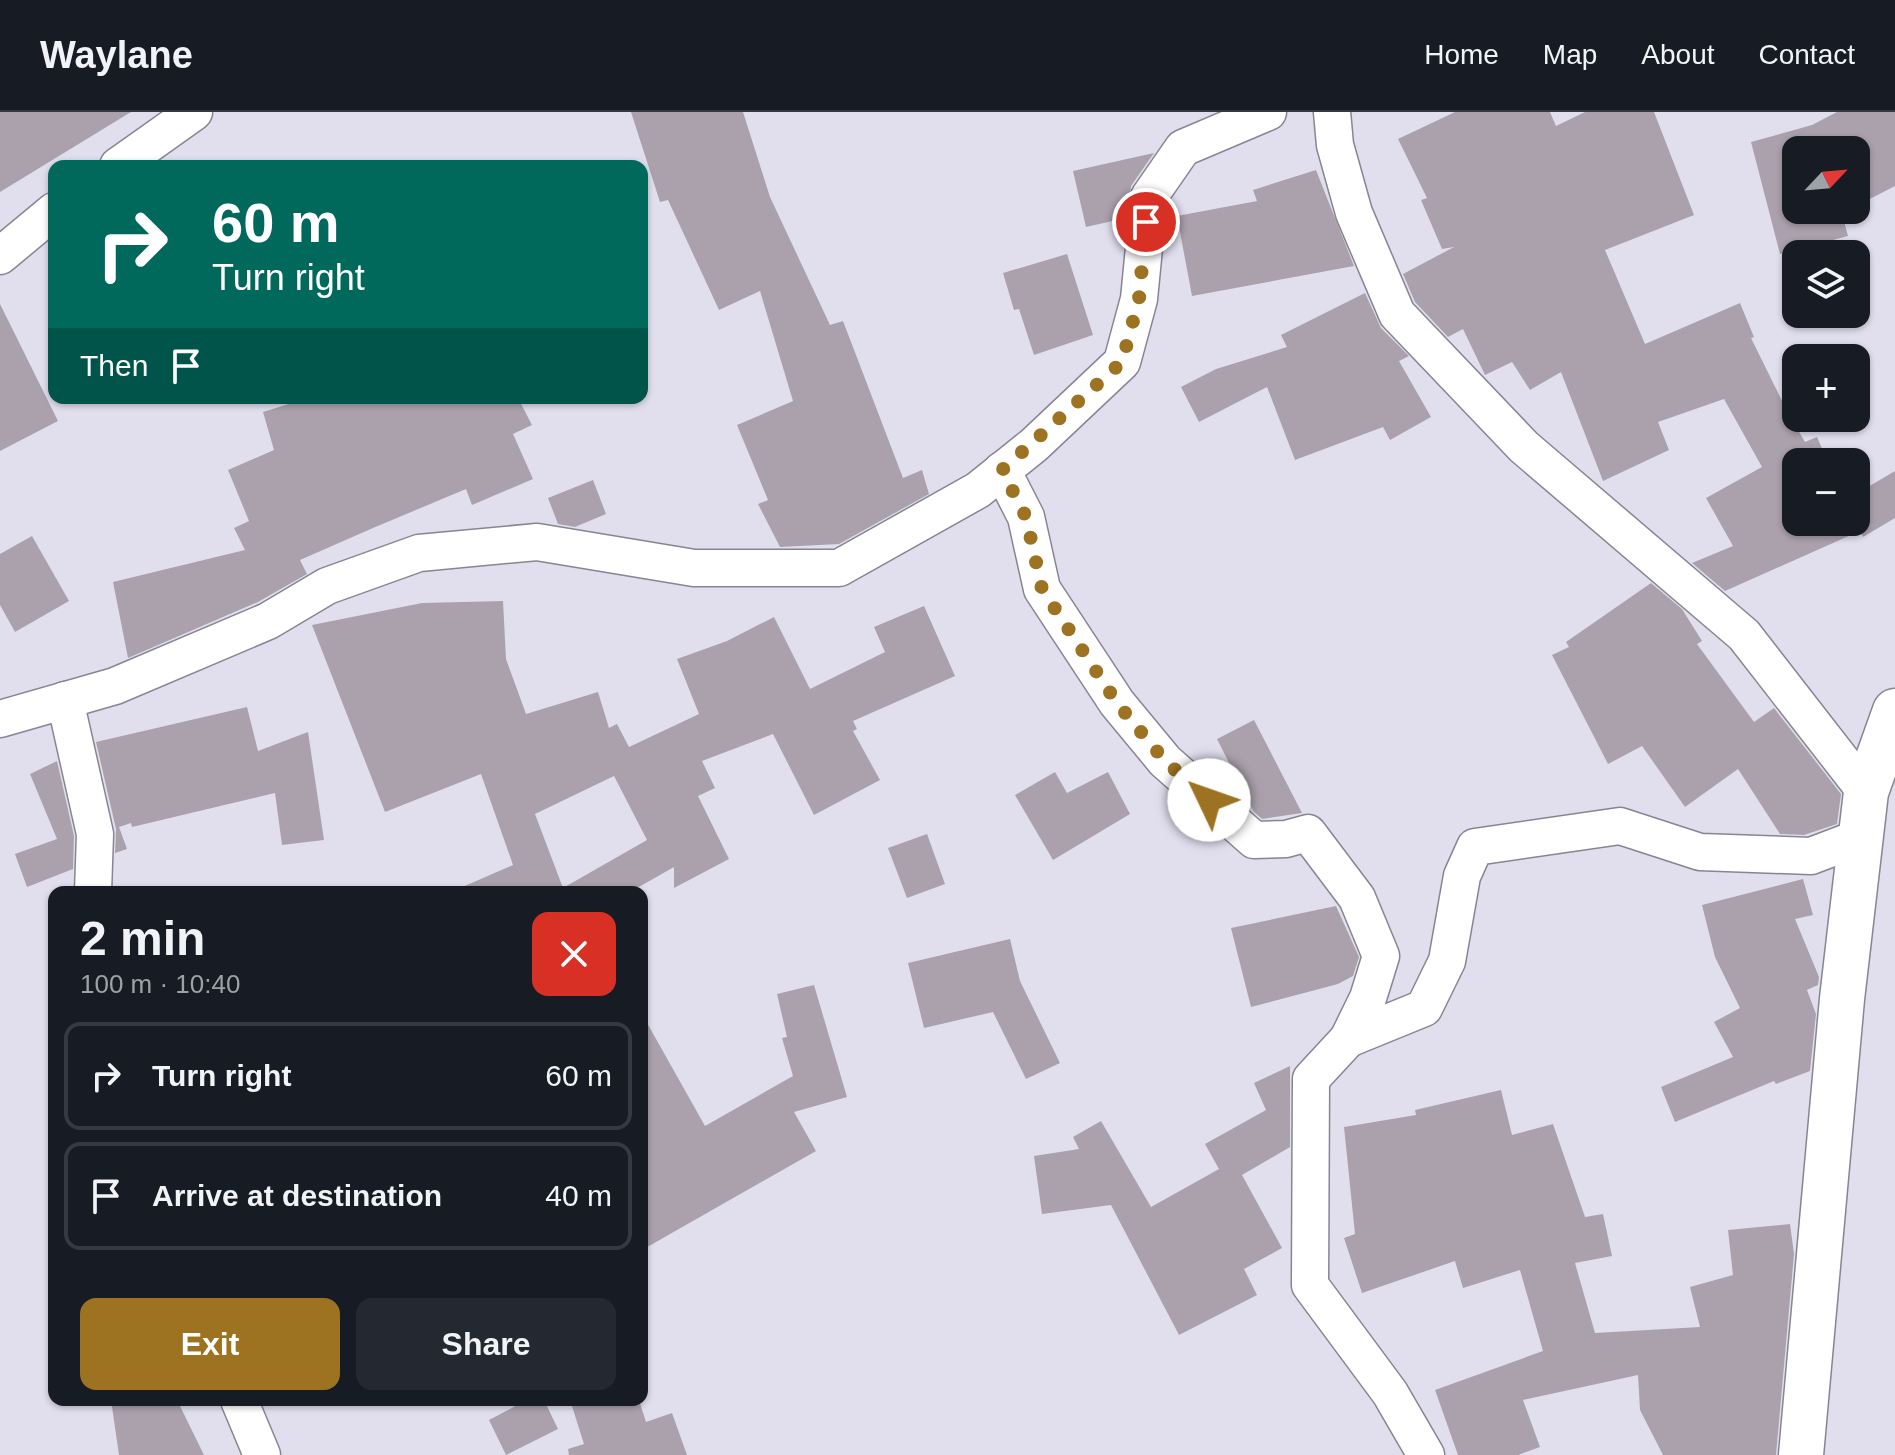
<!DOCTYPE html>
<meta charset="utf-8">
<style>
:root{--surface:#171b24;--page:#242831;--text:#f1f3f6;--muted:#9ea1a6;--line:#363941;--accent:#9d7221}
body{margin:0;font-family:Arial,sans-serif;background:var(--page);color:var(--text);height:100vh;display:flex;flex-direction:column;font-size:30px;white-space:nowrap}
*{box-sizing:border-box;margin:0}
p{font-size:26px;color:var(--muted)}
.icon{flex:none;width:44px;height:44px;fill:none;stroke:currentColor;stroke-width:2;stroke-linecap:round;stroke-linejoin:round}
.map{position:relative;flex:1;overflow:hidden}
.panel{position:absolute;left:48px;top:774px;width:600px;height:520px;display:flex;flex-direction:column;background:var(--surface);border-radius:16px;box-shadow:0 2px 6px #0004}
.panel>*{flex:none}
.guide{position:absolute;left:48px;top:48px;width:600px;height:244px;border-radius:16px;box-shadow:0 2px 6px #0004;background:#00695c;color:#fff;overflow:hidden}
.needle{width:52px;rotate:64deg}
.tools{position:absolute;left:1782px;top:24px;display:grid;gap:16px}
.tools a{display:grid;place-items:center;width:88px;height:88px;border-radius:16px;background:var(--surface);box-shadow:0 2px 6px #0004;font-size:40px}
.pin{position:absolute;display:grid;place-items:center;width:68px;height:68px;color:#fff;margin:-34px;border:4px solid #fff;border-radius:50%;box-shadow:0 2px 8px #0007}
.me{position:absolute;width:88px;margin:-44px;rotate:312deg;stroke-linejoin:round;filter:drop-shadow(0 0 6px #0008)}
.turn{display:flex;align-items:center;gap:28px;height:168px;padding:0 32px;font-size:36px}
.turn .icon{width:104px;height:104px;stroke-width:2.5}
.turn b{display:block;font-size:56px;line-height:68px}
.then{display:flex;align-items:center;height:76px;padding:0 32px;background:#0003;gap:16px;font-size:30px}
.round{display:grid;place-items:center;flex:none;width:84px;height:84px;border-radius:16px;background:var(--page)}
.overview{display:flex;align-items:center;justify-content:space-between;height:136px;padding:0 32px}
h1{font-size:48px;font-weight:700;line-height:60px}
.primary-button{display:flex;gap:16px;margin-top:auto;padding:16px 32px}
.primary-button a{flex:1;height:92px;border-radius:16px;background:var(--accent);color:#fff;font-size:32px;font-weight:700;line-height:92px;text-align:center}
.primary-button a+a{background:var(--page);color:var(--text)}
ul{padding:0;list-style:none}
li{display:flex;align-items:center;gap:24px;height:108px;margin:0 16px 12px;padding:0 16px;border:4px solid var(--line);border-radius:16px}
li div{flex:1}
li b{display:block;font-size:30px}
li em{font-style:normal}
header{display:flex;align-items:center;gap:48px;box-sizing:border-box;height:112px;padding:0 40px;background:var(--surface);border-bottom:2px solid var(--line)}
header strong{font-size:38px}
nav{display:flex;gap:44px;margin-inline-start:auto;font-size:28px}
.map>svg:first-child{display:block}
.building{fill:#aba1ad;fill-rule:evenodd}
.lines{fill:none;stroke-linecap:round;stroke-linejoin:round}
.street-casing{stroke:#878592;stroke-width:39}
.secondary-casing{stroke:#878592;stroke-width:47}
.street{stroke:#fff;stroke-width:36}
.secondary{stroke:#fff;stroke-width:44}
.route{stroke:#9d7221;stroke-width:14;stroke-dasharray:0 25.2}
</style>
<header>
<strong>Waylane</strong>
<nav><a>Home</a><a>Map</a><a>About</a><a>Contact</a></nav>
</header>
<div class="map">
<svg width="1895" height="1343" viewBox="0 0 1895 1343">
<rect width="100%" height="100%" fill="#e1dfee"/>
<g class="building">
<polygon points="0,0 131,0 0,80"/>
<polygon points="631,0 743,0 770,85 830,213 843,209 903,366 922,358 929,382 839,432 780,435 758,392 768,388 737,313 793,289 760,179 719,198 668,88 660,90"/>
<polygon points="1455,0 1550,0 1556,14 1585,0 1654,0 1694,103 1605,138 1645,232 1740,191 1754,225 1751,226 1788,301 1805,330 1817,325 1828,350 1796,350 1796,410 1856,410 1856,382 1895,359 1895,406 1863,425 1860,419 1725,479 1692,451 1733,434 1706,386 1762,355 1724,287 1658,310 1669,338 1603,369 1561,260 1530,278 1512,250 1485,263 1463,217 1448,225 1415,190 1403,162 1454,135 1442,137 1421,88 1427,86 1398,27"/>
<polygon points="1837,0 1895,0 1895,74 1856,94 1856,38 1796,38 1796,98 1849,98 1842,102 1848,124 1780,142 1751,30 1812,13"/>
<polygon points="1154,41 1131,74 1126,106 1086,115 1073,59"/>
<polygon points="1316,58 1354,154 1192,184 1177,104 1257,89 1253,78"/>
<polygon points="1067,142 1093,223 1034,243 1019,197 1014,198 1003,161"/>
<polygon points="1365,181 1381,216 1409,244 1399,249 1431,305 1390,328 1383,315 1295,348 1267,275 1199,310 1181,275 1216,257 1287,235 1281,223"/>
<polygon points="0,192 58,309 0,339"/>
<polygon points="308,286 518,286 532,313 513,322 533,367 472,393 466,377 373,416 300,448 307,462 258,490 128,546 113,470 245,438 234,416 249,409 228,358 274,338 263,300"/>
<polygon points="593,368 606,402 575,415 558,412 548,386"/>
<polygon points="32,424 69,489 15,520 0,493 0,442"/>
<polygon points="1651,471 1682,497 1702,529 1697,532 1754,610 1774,596 1841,682 1837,712 1804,723 1780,722 1738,657 1685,695 1642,634 1608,652 1552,543 1569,535 1566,530"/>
<path d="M503,489L506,547L526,602L598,580L609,616L617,612L629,635L699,602L677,547L727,529L774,505L810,577L885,540L874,515L924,494L955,564L853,609L857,617L853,619L880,668L814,703L773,622L702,649L715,676L698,684L729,747L674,776V755L630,780H451L513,753L481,662L385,700L312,513L422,491ZM614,664L647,728L563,776L535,702Z"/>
<polygon points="247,595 258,639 308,620 324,728 282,733 275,681 132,715 131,711 119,715 127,737 115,741 116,717 96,630"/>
<polygon points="1254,608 1302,701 1262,707 1254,700 1217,627"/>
<polygon points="57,649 74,724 73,757 27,775 15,742 57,727 30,662"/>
<polygon points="1055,660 1067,681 1108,660 1130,702 1053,748 1015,683"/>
<polygon points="927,722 945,772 907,786 888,736"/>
<polygon points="1803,767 1813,803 1795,807 1819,865 1818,873 1807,878 1816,902 1810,959 1776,972 1774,969 1675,1010 1661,975 1733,945 1714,910 1740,896 1715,845 1702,793"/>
<polygon points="1336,794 1359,845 1353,864 1338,872 1251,895 1231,816"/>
<polygon points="1010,827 1020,869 1060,951 1026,967 993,900 924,916 908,851"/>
<polygon points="814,873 847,985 794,1000 816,1039 642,1138 642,902 705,1014 793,964 782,926 787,925 777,882"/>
<polygon points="1290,954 1290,1035 1242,1063 1282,1136 1244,1157 1257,1183 1179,1223 1111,1093 1042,1102 1034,1044 1079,1037 1073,1025 1101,1009 1151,1095 1219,1057 1205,1032 1266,998 1254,971"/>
<polygon points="1501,978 1512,1023 1553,1012 1585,1105 1603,1102 1612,1144 1575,1151 1595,1221 1700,1215 1690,1175 1733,1163 1728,1118 1790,1112 1794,1142 1776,1343 1663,1343 1640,1298 1638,1263 1523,1288 1540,1335 1518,1343 1458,1343 1435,1278 1543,1239 1520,1158 1463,1176 1455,1149 1362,1181 1344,1126 1355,1122 1344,1015 1416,1003 1415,998"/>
<polygon points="111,1288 177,1288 204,1343 119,1343"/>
<polygon points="527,1288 544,1288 558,1317 506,1343 489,1308"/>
<polygon points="570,1288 639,1288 646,1310 672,1301 687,1343 569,1343 568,1337 584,1332"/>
</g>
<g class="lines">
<defs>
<g id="street">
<polyline points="1332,0 1335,33 1354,101 1397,202 1524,335 1744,523 1866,680"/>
<polyline points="118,54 194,0"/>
<polyline points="0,144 54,99"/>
<polyline points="1002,358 1026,405 1042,477 1117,591 1165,649 1254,728 1286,727 1308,721 1357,786 1381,844 1368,886 1348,927 1424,896 1447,849 1462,764 1475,735 1620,714 1700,740 1811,744 1861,725"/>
<polyline points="65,588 95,722 93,780"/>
<polyline points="0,607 115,574 268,509 327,474 419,441 537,430 694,456 839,456 978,378 1034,333 1122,250 1139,187 1149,85 1183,36 1268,0"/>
<polyline points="1348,927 1311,967 1310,1173 1390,1281 1426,1343"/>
<polyline points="239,1288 262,1343"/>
</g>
<polyline id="secondary" points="1801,1343 1842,887 1866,680 1895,599"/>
</defs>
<use href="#street" class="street-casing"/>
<use href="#secondary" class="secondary-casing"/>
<use href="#street" class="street"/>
<use href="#secondary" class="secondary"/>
</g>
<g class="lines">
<polyline class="route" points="1146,110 1139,187 1122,250 1002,358 1026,405 1042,477 1117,591 1165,649 1209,688"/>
</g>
</svg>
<div class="tools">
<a><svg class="needle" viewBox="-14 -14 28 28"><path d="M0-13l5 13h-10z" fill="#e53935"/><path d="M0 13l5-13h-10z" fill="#9ea1a6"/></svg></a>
<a><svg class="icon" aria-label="layers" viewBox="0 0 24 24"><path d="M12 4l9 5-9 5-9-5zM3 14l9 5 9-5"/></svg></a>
<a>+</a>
<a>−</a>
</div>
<div class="pin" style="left:1146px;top:110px;background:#d93025"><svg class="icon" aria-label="arrive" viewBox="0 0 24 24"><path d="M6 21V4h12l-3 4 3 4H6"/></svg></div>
<svg class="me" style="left:1209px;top:688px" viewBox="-20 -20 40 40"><circle r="19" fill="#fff"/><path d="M0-13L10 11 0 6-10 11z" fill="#9d7221"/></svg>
<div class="guide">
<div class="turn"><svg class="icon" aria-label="right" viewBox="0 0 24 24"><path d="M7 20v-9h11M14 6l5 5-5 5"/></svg><div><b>60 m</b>Turn right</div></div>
<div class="then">Then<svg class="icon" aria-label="arrive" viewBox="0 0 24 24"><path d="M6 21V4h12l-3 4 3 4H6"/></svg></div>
</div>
<section class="panel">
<div class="overview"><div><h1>2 min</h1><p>100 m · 10:40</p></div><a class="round" style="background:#d93025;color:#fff"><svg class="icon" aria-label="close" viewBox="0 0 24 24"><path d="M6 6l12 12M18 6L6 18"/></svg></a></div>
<ul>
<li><svg class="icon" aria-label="right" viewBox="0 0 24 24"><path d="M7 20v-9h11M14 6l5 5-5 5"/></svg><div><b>Turn right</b></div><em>60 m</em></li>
<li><svg class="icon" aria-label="arrive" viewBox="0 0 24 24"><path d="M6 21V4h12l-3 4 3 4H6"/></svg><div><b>Arrive at destination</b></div><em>40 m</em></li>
</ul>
<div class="primary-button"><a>Exit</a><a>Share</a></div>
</section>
</div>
